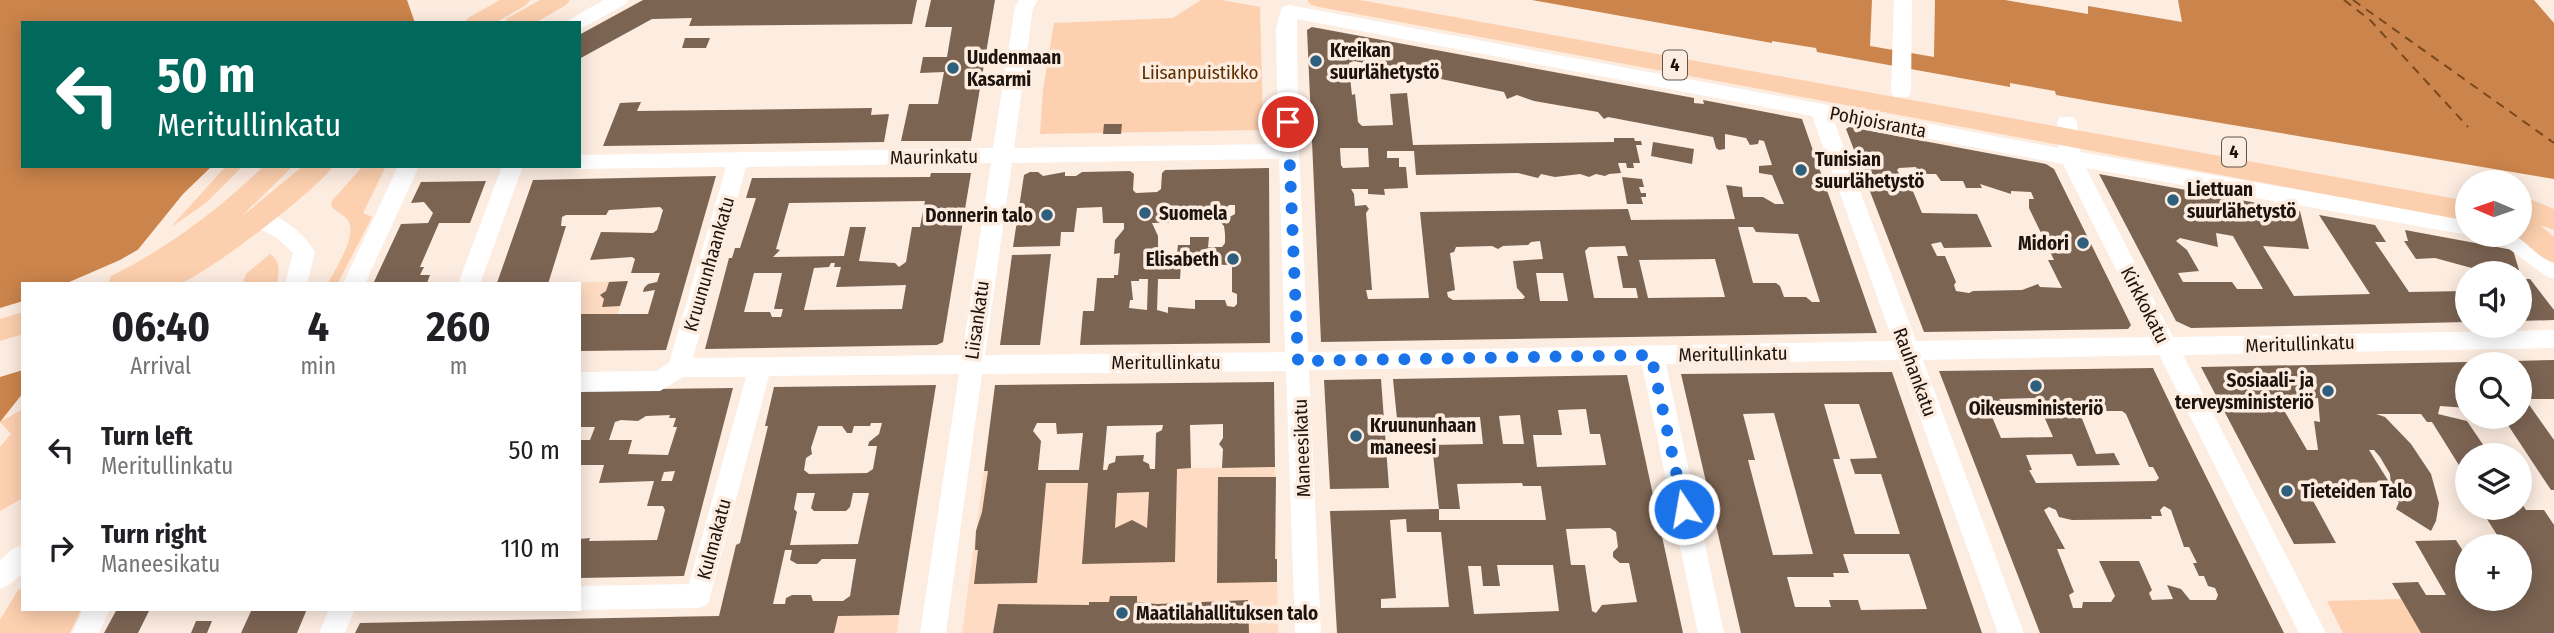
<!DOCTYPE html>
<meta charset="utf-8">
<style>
:root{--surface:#fff;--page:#f6f6f6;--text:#202124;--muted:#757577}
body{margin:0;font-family:"Fira Sans Condensed",sans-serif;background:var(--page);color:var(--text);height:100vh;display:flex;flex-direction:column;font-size:26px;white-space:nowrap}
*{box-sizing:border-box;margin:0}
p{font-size:23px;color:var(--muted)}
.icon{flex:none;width:38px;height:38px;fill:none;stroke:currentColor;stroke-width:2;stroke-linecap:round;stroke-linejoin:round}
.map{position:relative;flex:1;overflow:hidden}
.side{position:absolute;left:21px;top:282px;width:560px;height:329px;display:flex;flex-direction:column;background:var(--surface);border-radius:0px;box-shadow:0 4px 18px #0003}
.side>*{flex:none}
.banner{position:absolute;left:21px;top:21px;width:560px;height:147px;border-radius:0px;box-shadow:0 4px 18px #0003;background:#00695c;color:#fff;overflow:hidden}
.needle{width:46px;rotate:272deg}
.fabs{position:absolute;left:2455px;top:170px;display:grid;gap:14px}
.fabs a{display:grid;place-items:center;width:77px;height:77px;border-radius:50%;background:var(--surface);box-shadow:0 4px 18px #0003;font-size:35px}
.pin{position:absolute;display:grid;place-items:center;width:60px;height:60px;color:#fff;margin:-30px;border:4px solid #fff;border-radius:50%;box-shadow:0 2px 7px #0007}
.me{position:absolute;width:77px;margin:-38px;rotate:348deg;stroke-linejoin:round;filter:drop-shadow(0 0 5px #0008)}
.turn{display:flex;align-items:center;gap:24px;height:147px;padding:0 21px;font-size:32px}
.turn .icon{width:91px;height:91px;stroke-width:2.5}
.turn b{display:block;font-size:49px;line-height:60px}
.eta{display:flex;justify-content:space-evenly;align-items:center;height:119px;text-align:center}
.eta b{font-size:42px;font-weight:700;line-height:49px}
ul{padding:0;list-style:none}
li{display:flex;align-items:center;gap:21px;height:98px;padding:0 21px}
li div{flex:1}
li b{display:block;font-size:26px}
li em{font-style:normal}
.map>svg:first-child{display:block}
.built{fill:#fedcc3}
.green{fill:#fdd0af}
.water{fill:#cb844b}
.pier{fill:#fdece0}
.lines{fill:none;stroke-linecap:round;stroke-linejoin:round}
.ferry{stroke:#78481f;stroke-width:2;stroke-dasharray:9 7;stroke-linecap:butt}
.building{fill:#7c6453;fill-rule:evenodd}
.minor{fill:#fff;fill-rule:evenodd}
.major{fill:#fcd0ae;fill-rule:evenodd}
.route{stroke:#1a73e8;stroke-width:12;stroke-dasharray:0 21.6}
.poi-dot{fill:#2e5f7d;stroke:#fdece0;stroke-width:2.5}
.labels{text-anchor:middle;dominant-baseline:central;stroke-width:7;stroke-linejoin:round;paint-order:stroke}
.shield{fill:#fdece0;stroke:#60554c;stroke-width:2}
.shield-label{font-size:18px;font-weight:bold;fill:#1d140d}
.poi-label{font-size:19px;font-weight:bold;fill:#1d140d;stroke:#fdece0;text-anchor:start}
.park-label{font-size:19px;fill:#5c2d00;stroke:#fdece0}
.street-label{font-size:19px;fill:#1d140d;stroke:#fdece0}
</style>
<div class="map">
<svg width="2554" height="633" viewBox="0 0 2554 633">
<rect width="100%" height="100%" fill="#fdece0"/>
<g class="built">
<polygon points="628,281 606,351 579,351 579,284 513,284"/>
<polygon points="1275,467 1278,633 962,633 984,471"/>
<polygon points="899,615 897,633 670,633 674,616"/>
</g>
<g class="green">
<polygon points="1201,0 1222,0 1260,7 1263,125 1259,130 1040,134 1043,90 1054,23 1173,18"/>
<polygon points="226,166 243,166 206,203 171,227"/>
<path d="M363,166H386L363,213L372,217L338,283H328C335,269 362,230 345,217C341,213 336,212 332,207L331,202Z"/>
<path d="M270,254C281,262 279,272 277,283H248L243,281L247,273Z"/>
<polygon points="23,409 23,498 0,511 0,447 11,434 0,422"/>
<polygon points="23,588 23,609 81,609 70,633 0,633 0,620 18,590"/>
<polygon points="2402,599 2421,633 2343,633 2327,601"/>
</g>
<g class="water">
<polygon points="0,0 407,0 415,23 23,23 23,166 212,166 183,194 111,283 23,284 23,393 0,422"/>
<polygon points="1532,0 2534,0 2554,23 2554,179 2101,103 2056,95 2055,91 2010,83 2010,87 1817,52 1816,48 1772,41 1772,43"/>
</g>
<g class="pier">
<polygon points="1872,0 1935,0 1934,57 1870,46"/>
<polygon points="2005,0 2178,0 2182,22 2088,6 2088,14"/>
<polygon points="146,245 116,284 67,283 120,260"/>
<polygon points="23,301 23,370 0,377 0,308"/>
</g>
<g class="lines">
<g class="ferry">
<polyline points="2344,0 2370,20 2468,127"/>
<polyline points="2353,0 2554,143"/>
</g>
</g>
<g class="building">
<polygon points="643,0 917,0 912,24 689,26 692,18 652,19 579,59 579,35"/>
<polygon points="931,0 995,0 971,141 901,141 909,104 938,104 944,72 920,73 923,57 947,57 952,27 925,27"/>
<path d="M1312,27L1694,98V103L1704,104L1703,100L1802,119L1877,333L1321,342L1307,30ZM1354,61L1504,92L1507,99L1517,95L1534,101L1598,112L1604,119L1608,117L1713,137L1716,148L1719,150L1725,149V134L1746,138L1750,145L1758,144L1759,140L1764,141L1772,165L1759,166V173L1772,175L1784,204H1775L1763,197H1743L1742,187L1726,185L1735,219L1631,220L1628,209L1420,212L1429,298L1368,299L1366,290H1372L1366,213L1369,209L1366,205L1355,206L1354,194L1351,189H1368V194L1385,195L1384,189L1408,188L1406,167H1399V158H1387V151H1414L1416,175L1518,173L1538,178L1541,174L1555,177L1580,174L1589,177L1596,174L1605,176L1609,174L1621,173L1618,163H1626L1627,168H1634L1633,163H1640L1636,145H1642L1641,141H1635L1634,138H1614V142L1413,145L1407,93L1390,94L1393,125L1362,126L1358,122L1355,94L1352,95L1349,69V63ZM1340,148H1368L1369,167L1343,168L1341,165ZM1738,227H1753L1756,232L1798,234L1820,302H1812L1806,297H1784L1780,286L1776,283H1753ZM1540,241L1543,259L1513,261L1517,288L1525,297L1523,299L1453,300L1448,297L1447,292L1455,290L1450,253L1454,252L1456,247L1492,246L1498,249L1503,246L1528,245L1531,242ZM1625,246L1628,256H1617L1623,288H1636L1638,298H1594L1585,251L1589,247ZM1715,259L1725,297L1648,298L1639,260ZM1536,273H1563L1568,301H1540Z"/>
<polygon points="685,38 710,38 706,48 682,48"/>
<polygon points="641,102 637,111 872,108 871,115 889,114 884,142 603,146 620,103"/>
<polygon points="1104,124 1122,124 1121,134 1103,134"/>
<path d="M1849,127L2046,164L2054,169L2131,325L2128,329L1924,332L1846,129ZM1916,167L1919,174H1936L1941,181H1963L1966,188H1982L1980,184L2011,194V191L2031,192L2034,199H2029V208L2054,260H2048L2062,288L2040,287L2038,284L2022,290L1973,291L1969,293L1956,291L1954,285L1956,282L1945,256H1937L1931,244L1941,242L1944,248L1992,247L1977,214L1922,213L1907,177H1901L1897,170L1899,168Z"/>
<polygon points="1653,142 1694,149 1692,164 1651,156"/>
<path d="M1269,168L1270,343L1080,345L1083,311H1094L1097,278H1114V275H1118L1120,253L1114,254L1115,240L1124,229V223H1103L1102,207L1077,208L1074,232H1061L1060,246L1013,247L1024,175L1030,172H1038L1043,176L1065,172V176H1076L1082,172L1130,171L1134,174L1133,190L1136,193L1157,192L1161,189L1162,173L1165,170ZM1229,205H1235V214L1220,222L1224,226L1225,234V243L1222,247H1208L1209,237H1190V245H1178L1177,253H1158V236L1152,223L1183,222L1187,219L1188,207L1226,208ZM1181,264L1232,265V292L1237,294V304L1234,307L1227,306L1225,300H1195V309L1168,307V313L1157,310L1158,279H1180ZM1139,279H1148L1147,310L1129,308L1130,300H1133L1131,281H1139Z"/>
<path d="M931,173H971L943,342L937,345L705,349L729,258H732L735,248H740L756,198H746L752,178L930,177ZM925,201L920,227H912L906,262L899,267L895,263L859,261L866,227H850L844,256L773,257L780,250L776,249L789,203ZM831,263H835L834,267H841L836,287L906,285L902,309L804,310L814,268L829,267ZM754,273H782L774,309H783L781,317H772L770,312H744Z"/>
<path d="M2099,174L2300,211L2309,249L2263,246L2294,296L2370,294L2319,215L2375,225L2386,242H2375L2409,292L2468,291V322L2191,328L2176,321ZM2216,233L2233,236L2263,289H2237L2232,282H2183L2178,273L2199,271L2187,250L2176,241L2180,238L2218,247Z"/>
<polygon points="716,176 666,350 579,351 579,314 648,314 655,290 643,292 644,288 648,284 657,282 660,273 631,273 635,259 632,257 590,260 601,232 653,233 657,230 663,210 660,207 609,210 606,215 566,215 562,217 561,226 566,226 548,284 497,283 533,180"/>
<polygon points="1622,177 1642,179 1644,187 1639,187 1641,193 1646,193 1646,197 1641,197 1643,204 1627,204"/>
<polygon points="486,181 470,223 439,223 420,267 424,267 420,275 430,275 427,283 373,284 401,224 428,223 433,213 424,202 411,203 421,182"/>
<polygon points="2405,230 2513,250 2519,270 2513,270 2515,273 2490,273 2435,258 2416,259 2404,241 2408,241"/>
<polygon points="1051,254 1040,345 1000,345 1012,255"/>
<polygon points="2520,279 2530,279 2554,310 2554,320 2520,321"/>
<polygon points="628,281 620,306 602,307 604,299 600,295 606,291 609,282"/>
<polygon points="2554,360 2554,399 2525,399 2554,440 2554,490 2551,490 2502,416 2520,416 2520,364 2479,364 2479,362"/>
<path d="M2468,362V408L2440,406L2438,414L2467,421L2490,455H2468V488L2461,479L2467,478L2432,422H2427L2421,414H2376L2385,417L2411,444L2431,474L2439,503L2436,521L2431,531L2396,509L2399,502L2392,498L2390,474L2380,457L2374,450H2369L2389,482L2308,484L2310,486H2305L2336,543L2297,544H2294L2201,367ZM2318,398L2320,422L2314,421L2318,450H2307L2278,400Z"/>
<path d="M2153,368L2179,422L2284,633H2040L1939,371ZM2036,398L2053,437L2001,438L1990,412L2002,413L2006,409L2004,403L1999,399ZM2079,411H2122L2126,414L2149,467H2153L2159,478L2156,481L2036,483L2029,470H2032L2026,455L2072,454L2077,466L2120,465L2114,453L2096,454ZM2164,506L2171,510L2184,547H2189L2197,563H2193L2199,576H2204L2208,586L2215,588L2218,595L2216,600H2190L2181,589L2167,585L2173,599L2152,600L2149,593L2152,590L2139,561H2099L2115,596L2111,602H2083L2082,608H2073L2069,595L2074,592L2057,549H2065L2044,510L2049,507L2056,510L2059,517L2072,520L2152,519L2151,516H2162L2160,510Z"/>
<path d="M1892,372L1982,633H1741L1681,374ZM1824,404H1859L1877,458L1850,459L1855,474H1881L1900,534H1855L1833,459H1840ZM1774,413L1813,554L1773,555L1748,460H1755L1743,414ZM1843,554H1909L1927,609L1861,610L1858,600H1829L1831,607H1795L1787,577H1834L1833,573H1849Z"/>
<path d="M1627,375L1683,633H1337L1330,511L1439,509V520H1546L1541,486H1523L1522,483L1457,484L1460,509H1439L1432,445L1483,444L1480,417L1397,419L1393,379ZM1586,409L1590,434H1600L1606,465L1537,467L1533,435H1562L1558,410ZM1520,415L1524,444H1503L1499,416ZM1406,519L1407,532H1441L1449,607L1381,608V599L1396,598L1390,520ZM1610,528L1616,532L1618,547L1613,552V557L1620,563H1629L1637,602L1602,605L1596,613L1592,611L1585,565H1571L1566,529ZM1497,565H1553L1559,611L1474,614L1468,566H1481L1483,586H1500Z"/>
<polygon points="1381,379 1389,488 1330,489 1324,380"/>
<path d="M1274,382L1275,467L1222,468L1223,449L1219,444L1223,438V424L1190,425L1191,468L1177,469L1175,562L1082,564L1088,483H1046L1037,583L974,584L978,550H975L976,531L982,512L988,471H984L995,385ZM1037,423H1056L1057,434L1083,433L1079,470H1038L1041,441L1033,431ZM1163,425L1162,430L1156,433L1155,469H1150L1149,464L1143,461L1144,455L1116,456L1115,462L1109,464L1107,470H1103L1107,426ZM1149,492L1147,528L1132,520L1115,528L1117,493Z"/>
<path d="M936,385L899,615L838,616L834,633H355L360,623L719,616L736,545L740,543L745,522L768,426H765L774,387ZM871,423H882L879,434L869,442L868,446H877L873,469L867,473L809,474L804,470L806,458L812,454L811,448L818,426H842L847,433H852L854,426H870ZM797,493H815L811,508L814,511H846L850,507L853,493H869L858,544L790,545L797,512L794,509ZM785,550H792L790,560L797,564H817L822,559H856L850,596L843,601H813L811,595H792L786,598L785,604H773Z"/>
<path d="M733,388L684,576L579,578V539L590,538L589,541L657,540L665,510L663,506H647L654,481L599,483L604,465H579V440H590L595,427H579V390ZM670,415L669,418H676L673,427H677L668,455L628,454L632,440H609L615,422L621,420L638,421L646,416ZM675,471L672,481H661L664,472Z"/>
<polygon points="1218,477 1276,477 1275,559 1277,559 1277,582 1217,583"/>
<polygon points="2520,501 2526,510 2544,510 2554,525 2554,633 2421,633 2392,583 2418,582 2426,595 2446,595 2415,541 2456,540 2468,559 2468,598 2520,598 2520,586 2530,586 2520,571 2520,546 2504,546 2480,508 2520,508"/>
<polygon points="1110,596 1137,596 1137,602 1157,604 1248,600 1249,633 993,633 998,604 1089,605 1089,602 1109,602"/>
<polygon points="117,609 150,609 138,633 104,633"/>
<polygon points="252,609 307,609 297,633 241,633"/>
<polygon points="196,621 212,621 207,633 191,633"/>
</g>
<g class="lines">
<g class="minor">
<polygon points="604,0 628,0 626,4 584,27 579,29 579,23 568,23 570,19"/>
<path d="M1019,0H1038L1033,8L1014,148L1278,144L1276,28L1282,7L1289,5L2059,148L2057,122L2060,117H2074L2077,122L2080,152L2468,219V235L2086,168L2173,337L2554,330V348L2183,355L2326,633H2299L2159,355L1923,360L2024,633H1998L1899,360L1666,364L1724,633H1698L1642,365L1309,370L1321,633H1295L1286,371L982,374L946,633H920L959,374L769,376L708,604L699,608L579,610L576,609H579V586L689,584L746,377H683L660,391L579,392V372L656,371L669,363L726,167L579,169L571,166H579V155L993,148L1015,7ZM1297,19L1812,116L1893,341L1308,352L1298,128ZM1834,121L2063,164L2150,337L1916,341ZM1279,159L1285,352L985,355L1012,163ZM991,163L962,355L693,358L746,167Z"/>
<polygon points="1894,0 1912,0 1911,92 1908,97 1894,97 1891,92"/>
<polygon points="398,166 419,166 365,284 343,284"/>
<polygon points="502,166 523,166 480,284 458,284"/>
<path d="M243,202C270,210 301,227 315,252L307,284H285L293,253L277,238L235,216L232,210L235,204Z"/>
<polygon points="2487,234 2520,234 2554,258 2554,279 2546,276 2505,246 2490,240"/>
<polygon points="23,545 23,573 9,585 0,589 0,560 14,548"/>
<polygon points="83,609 110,609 99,633 72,633"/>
<polygon points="329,609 355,609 345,633 319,633"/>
</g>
<g class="major">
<polygon points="500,0 530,0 526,5 495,23 464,23 468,18"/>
<polygon points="540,0 570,0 566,5 535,23 504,23 508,18"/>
<polygon points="1307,0 1360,0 2468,201 2468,221 1319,7 1311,5"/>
<path d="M264,166H293L242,216L303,166H333C320,188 202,278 178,284C159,288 128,284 108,284L111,276C168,248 218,210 264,166Z"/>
<path d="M2520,195L2554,209V230L2540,225L2554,237V263C2538,258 2528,243 2513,234H2520Z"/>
<polygon points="23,312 23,334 0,341 0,319"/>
</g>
</g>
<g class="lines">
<polyline class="route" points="1288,122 1298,361 1651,355 1684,509"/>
</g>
<g class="poi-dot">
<circle cx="1316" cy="61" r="7"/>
<circle cx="953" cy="68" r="7"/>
<circle cx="1801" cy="170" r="7"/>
<circle cx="2173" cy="200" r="7"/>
<circle cx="1145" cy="213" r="7"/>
<circle cx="1047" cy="215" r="7"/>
<circle cx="2083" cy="243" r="7"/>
<circle cx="1233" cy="259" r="7"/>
<circle cx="2036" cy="386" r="7"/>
<circle cx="2328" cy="391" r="7"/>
<circle cx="1356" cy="436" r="7"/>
<circle cx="2287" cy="491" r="7"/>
<circle cx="1122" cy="613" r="7"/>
</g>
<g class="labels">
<g class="shield">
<rect x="1663" y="50.5" width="24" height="29" rx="5"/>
<rect x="2222" y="137.5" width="24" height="29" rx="5"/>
</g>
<g class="shield-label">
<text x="1675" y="65">4</text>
<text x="2234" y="152">4</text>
</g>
<g class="poi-label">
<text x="1330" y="50">Kreikan<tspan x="1330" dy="22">suurlähetystö</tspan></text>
<text x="967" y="57">Uudenmaan<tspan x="967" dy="22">Kasarmi</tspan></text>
<text x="1815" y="159">Tunisian<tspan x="1815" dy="22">suurlähetystö</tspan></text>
<text x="2187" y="189">Liettuan<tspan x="2187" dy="22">suurlähetystö</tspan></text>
<text x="1159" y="213">Suomela</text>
<text x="1033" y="215" text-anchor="end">Donnerin talo</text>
<text x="2069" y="243" text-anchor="end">Midori</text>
<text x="1219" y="259" text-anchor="end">Elisabeth</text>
<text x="2314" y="380" text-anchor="end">Sosiaali- ja<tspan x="2314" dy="22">terveysministeriö</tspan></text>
<text x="2036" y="408" text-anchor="middle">Oikeusministeriö</text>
<text x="1370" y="425">Kruununhaan<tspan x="1370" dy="22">maneesi</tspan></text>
<text x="2301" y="491">Tieteiden Talo</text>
<text x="1136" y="613">Maatilahallituksen talo</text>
</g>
<g class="park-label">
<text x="1200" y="72">Liisanpuistikko</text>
</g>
<g class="street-label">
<text transform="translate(1878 122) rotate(11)">Pohjoisranta</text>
<text transform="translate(934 157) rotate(-1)">Maurinkatu</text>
<text transform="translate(709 264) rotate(-74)">Kruununhaankatu</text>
<text transform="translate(2145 305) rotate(63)">Kirkkokatu</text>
<text transform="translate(977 320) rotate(-82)">Liisankatu</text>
<text transform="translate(2300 344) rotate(-2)">Meritullinkatu</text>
<text transform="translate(1733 354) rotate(-1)">Meritullinkatu</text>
<text x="1166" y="362">Meritullinkatu</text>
<text transform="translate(1915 372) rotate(70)">Rauhankatu</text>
<text transform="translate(1302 448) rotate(-92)">Maneesikatu</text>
<text transform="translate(714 539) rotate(-75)">Kulmakatu</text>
</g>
</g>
</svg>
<div class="fabs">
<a><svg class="needle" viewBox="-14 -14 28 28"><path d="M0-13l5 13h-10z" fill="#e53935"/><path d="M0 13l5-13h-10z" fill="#757577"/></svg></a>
<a><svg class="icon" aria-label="sound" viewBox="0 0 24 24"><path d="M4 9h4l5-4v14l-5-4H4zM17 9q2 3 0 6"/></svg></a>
<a><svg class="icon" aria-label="search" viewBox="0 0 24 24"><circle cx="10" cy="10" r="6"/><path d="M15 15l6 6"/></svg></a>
<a><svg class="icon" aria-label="layers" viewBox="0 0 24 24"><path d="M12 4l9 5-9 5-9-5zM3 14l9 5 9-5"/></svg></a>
<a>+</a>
</div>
<div class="pin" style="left:1288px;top:122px;background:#d93025"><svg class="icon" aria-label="arrive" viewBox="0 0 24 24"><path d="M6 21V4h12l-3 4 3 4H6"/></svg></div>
<svg class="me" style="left:1684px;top:509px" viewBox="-20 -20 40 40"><circle r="17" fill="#1a73e8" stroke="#fff" stroke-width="3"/><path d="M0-11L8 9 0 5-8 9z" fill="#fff"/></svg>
<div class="banner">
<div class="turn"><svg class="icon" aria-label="left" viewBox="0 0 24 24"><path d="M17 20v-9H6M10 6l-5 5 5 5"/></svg><div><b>50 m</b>Meritullinkatu</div></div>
</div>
<section class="side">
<div class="eta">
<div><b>06:40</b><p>Arrival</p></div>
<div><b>4</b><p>min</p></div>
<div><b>260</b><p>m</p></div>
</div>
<ul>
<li><svg class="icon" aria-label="left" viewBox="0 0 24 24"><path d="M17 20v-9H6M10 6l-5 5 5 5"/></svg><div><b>Turn left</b><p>Meritullinkatu</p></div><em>50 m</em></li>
<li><svg class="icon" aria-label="right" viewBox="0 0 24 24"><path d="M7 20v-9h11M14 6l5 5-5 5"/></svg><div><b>Turn right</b><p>Maneesikatu</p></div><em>110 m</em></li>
</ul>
</section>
</div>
